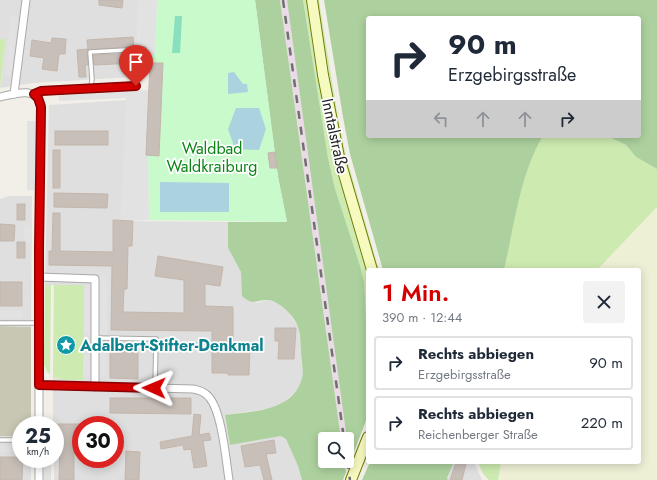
<!DOCTYPE html>
<html lang="de">
<meta charset="utf-8">
<style>
:root{--surface:#fff;--page:#f2f2f3;--text:#1f2937;--muted:#747a83;--line:#e0e1e3;--accent:#d40000}
body{margin:0;font-family:Jost,sans-serif;background:var(--page);color:var(--text);height:100vh;display:flex;flex-direction:column;font-size:15px;white-space:nowrap}
*{box-sizing:border-box;margin:0}
p{font-size:13px;color:var(--muted)}
.icon{flex:none;width:22px;height:22px;fill:none;stroke:currentColor;stroke-width:2;stroke-linecap:round;stroke-linejoin:round}
.map{position:relative;flex:1;overflow:hidden}
.sheet{position:absolute;left:366px;top:268px;width:275px;height:196px;display:flex;flex-direction:column;background:var(--surface);border-radius:4px;box-shadow:0 2px 10px #0003}
.sheet>*{flex:none}
.guide{position:absolute;left:366px;top:16px;width:275px;height:122px;border-radius:4px;box-shadow:0 2px 10px #0003;background:#fff;color:var(--text);overflow:hidden}
.controls{position:absolute;left:318px;top:432px;display:grid;gap:8px}
.controls a{display:grid;place-items:center;width:36px;height:36px;border-radius:4px;background:var(--surface);box-shadow:0 2px 10px #0003;font-size:20px}
.speed{position:absolute;left:12px;top:416px;display:flex;gap:8px;font-size:20px;font-weight:700;text-align:center}
.speed>*{display:grid;place-content:center;width:52px;height:52px;border-radius:50%;background:var(--surface);box-shadow:0 2px 10px #0003;line-height:1}
.speed small{font-size:10px;font-weight:400}
.speed .limit{border:6px solid #d22;background:#fff;color:#111}
.pin{position:absolute;display:grid;place-items:center;width:34px;height:34px;color:#fff;margin:-41px -17px;border-radius:50% 50% 50% 0;rotate:-45deg;box-shadow:0 0 4px #0007}
.pin .icon{rotate:45deg}
.me{position:absolute;width:44px;margin:-22px;rotate:271deg;stroke-linejoin:round;filter:drop-shadow(0 0 3px #0008)}
.turn{display:flex;align-items:center;gap:14px;height:84px;padding:0 16px;font-size:18px}
.turn .icon{width:52px;height:52px;stroke-width:2.5}
.turn b{display:block;font-size:28px;line-height:34px}
.lanes{display:flex;align-items:center;height:38px;padding:0 16px;background:#0003;justify-content:center;gap:20px;direction:ltr}
.lanes .off{opacity:.35}
.round{display:grid;place-items:center;flex:none;width:42px;height:42px;border-radius:4px;background:var(--page)}
.head{display:flex;align-items:center;justify-content:space-between;height:68px;padding:0 16px}
h1{font-size:24px;font-weight:600;line-height:30px;color:var(--accent)}
ul{padding:0;list-style:none}
li{display:flex;align-items:center;gap:12px;height:54px;margin:0 8px 6px;padding:0 8px;border:2px solid var(--line);border-radius:4px}
li div{flex:1}
li b{display:block;font-size:15px}
li em{font-style:normal}
.map>svg:first-child{display:block}
.residential{fill:#e0dfdf;fill-rule:evenodd}
.industrial{fill:#ebdbe8}
.construction{fill:#c7c7b4}
.farmland{fill:#eef0d5}
.grass{fill:#cdebb0}
.forest{fill:#add19e}
.park{fill:#c8facc}
.pitch{fill:#88e0be}
.parking{fill:#e2e2e2}
.water{fill:#aad3df}
.building{fill:#c7bfb8;stroke:#c4b6ab}
.lines{fill:none;stroke-linecap:round;stroke-linejoin:round}
.service-casing{stroke:#a9a9a9;stroke-width:5.5}
.minor-casing{stroke:#a9a9a9;stroke-width:9}
.secondary-casing{stroke:#707d05;stroke-width:12}
.service{stroke:#fff;stroke-width:3.5}
.minor{stroke:#fff;stroke-width:7}
.secondary{stroke:#f7fabf;stroke-width:10}
.rail{stroke:#707070;stroke-width:2.5;stroke-dasharray:8 8;stroke-linecap:butt}
.route-casing{stroke:#8a0000;stroke-width:10}
.route{stroke:#d40000;stroke-width:7}
.labels{text-anchor:middle;dominant-baseline:central;stroke-width:3.5;stroke-linejoin:round;paint-order:stroke}
.street-label{font-size:16px;fill:#222;stroke:#fff}
.park-label{font-size:16px;fill:#0c8416;stroke:#fff}
.culture-label{font-size:16px;font-weight:bold;fill:#0d838f;stroke:#fff;text-anchor:start}
</style>
<div class="map">
<svg width="657" height="480" viewBox="0 0 657 480">
<rect width="100%" height="100%" fill="#f2efe9"/>
<g class="residential">
<polygon points="0,0 138,0 137,69 133,77 33,83 0,88 6,40 0,39"/>
<path d="M127,100L121,221L228,222V248L241,272L242,283L256,303L268,300L277,303L288,312L299,327L303,377L300,385L293,394L284,402L273,408L225,415L230,445L281,436L286,439L298,466L302,480H54L55,425H53V377L58,379L84,285H45L49,105ZM81,425H115V459H81Z"/>
<polygon points="9,196 32,196 31,327 0,326 0,199"/>
<polygon points="0,436 21,436 21,459 31,459 31,480 0,480"/>
<polygon points="454,462 474,462 482,480 448,480 447,478"/>
</g>
<polygon class="industrial" points="280,0 287,0 347,439 341,439"/>
<polygon class="construction" points="0,326 31,327 31,425 21,425 21,436 0,436"/>
<polygon class="farmland" points="657,207 657,480 498,480 501,462 639,462 639,270 597,270"/>
<g class="grass">
<polygon points="303,0 306,0 317,74 333,157 368,277 368,359 367,336 328,158"/>
<polygon points="317,0 319,0 338,118 346,156 379,270 377,270 351,183 336,118"/>
<polygon points="0,39 6,39 0,87"/>
<path d="M543,136H607L626,145L636,157L657,169V207L597,270H504C513,228 520,172 543,136Z"/>
<polygon points="45,285 51,285 50,374 47,372 44,364"/>
<polygon points="54,285 84,285 83,380 64,380 53,377"/>
<polygon points="478,462 501,462 498,480 489,480 483,474"/>
</g>
<g class="forest">
<path d="M255,0H280L341,439H325V461H344L346,472L343,480H302L298,466L286,439L281,436L230,445L225,415C252,411 293,412 302,378C304,371 301,359 301,351C300,334 301,325 288,312C283,307 275,300 267,300C256,300 253,306 242,296L241,272L228,248V222H287L278,177Z"/>
<polygon points="287,0 303,0 328,158 335,189 360,266 364,283 368,359 367,418 350,462"/>
<path d="M324,0H657V169L636,157L626,145L607,136H639V18H368V136H543C520,173 514,228 504,270H383L350,154L343,117Z"/>
<polygon points="370,462 454,462 447,478 448,480 362,480"/>
</g>
<polygon class="park" points="157,0 255,0 278,177 287,222 149,220 148,156 146,155 150,56 155,54"/>
<polygon class="pitch" points="175,16 182,16 180,53 172,53"/>
<g class="parking">
<polygon points="138,0 157,0 155,54 150,56 137,54"/>
<polygon points="11,16 18,17 11,76 4,75"/>
<polygon points="149,90 146,155 148,155 149,220 121,221 126,98 59,101 59,95"/>
<rect x="27" y="121" width="8" height="69"/>
<rect x="24" y="225" width="8" height="17"/>
<polygon points="99,276 107,276 107,335 98,335"/>
<polygon points="84,285 91,285 90,334 84,334"/>
<rect x="0" y="311" width="23" height="7"/>
<polygon points="84,340 90,340 90,376 83,376"/>
<polygon points="98,345 107,345 106,376 98,376"/>
<rect x="0" y="445" width="21" height="7"/>
<rect x="44" y="459" width="7" height="21"/>
</g>
<g class="water">
<polygon points="234,72 243,84 247,84 248,92 228,94 228,73"/>
<polygon points="236,108 259,108 266,129 259,150 235,149 228,129"/>
<polygon points="160,182 229,183 229,212 160,212"/>
<polygon points="164,342 202,342 202,347 164,346"/>
</g>
<g class="building">
<polygon points="99,0 123,0 122,8 99,5"/>
<polygon points="133,37 134,46 88,50 87,52 88,65 85,65 86,77 79,77 77,50 88,49 87,40"/>
<polygon points="52,38 66,39 65,54 59,54 57,71 42,69 44,58 30,56 32,40 51,43"/>
<polygon points="134,53 135,63 94,65 93,55"/>
<polygon points="150,63 163,63 159,156 146,155"/>
<rect x="55" y="131" width="53" height="14"/>
<rect x="53" y="150" width="7" height="38"/>
<polygon points="275,152 277,168 270,168 268,153"/>
<polygon points="54,193 108,194 107,208 54,207"/>
<rect x="17" y="204" width="8" height="16"/>
<polygon points="53,213 60,213 60,251 113,252 113,220 133,221 132,246 128,246 127,289 124,289 123,312 184,313 184,280 155,276 158,256 223,267 220,286 205,284 205,306 233,307 233,345 250,346 249,375 228,375 228,373 212,373 212,331 111,330 112,266 49,265 49,251 52,251"/>
<polygon points="0,224 15,225 14,241 0,241"/>
<rect x="17" y="242" width="8" height="16"/>
<rect x="0" y="282" width="22" height="24"/>
<polygon points="275,328 296,328 294,359 278,359 279,341 275,341"/>
<polygon points="110,347 138,347 138,379 110,378"/>
<polygon points="110,398 191,398 191,414 110,413"/>
<polygon points="194,414 201,415 199,435 209,433 211,440 203,441 207,466 194,468 191,449 184,450 183,445 161,449 160,442 192,436"/>
<polygon points="55,424 81,424 81,438 74,438 74,480 59,480 60,438 55,438"/>
<polygon points="274,440 276,453 266,454 272,480 264,480 260,465 245,467 241,446"/>
<polygon points="126,451 140,452 139,480 125,480"/>
<polygon points="0,457 21,457 21,459 23,459 22,480 0,480"/>
<polygon points="456,462 466,464 462,480 450,480"/>
</g>
<g class="lines">
<defs>
<g id="service">
<polyline points="91,88 92,79 90,52 144,49"/>
<polyline points="0,323 39,323"/>
<polyline points="95,338 156,339 155,388"/>
<polyline points="0,440 21,440"/>
</g>
<g id="minor">
<polyline points="14,94 26,0"/>
<polyline points="34,94 41,91 136,86"/>
<path d="M0,97C14,94 35,86 41,104L39,249V425"/>
<polyline points="39,277 95,279 95,387"/>
<path d="M39,385L193,389C199,390 205,392 209,397C222,412 226,460 229,480"/>
<polyline points="39,480 39,459"/>
</g>
<g id="secondary">
<polyline points="312,0 323,75 339,157 372,270"/>
<polyline points="351,480 368,437"/>
</g>
</defs>
<use href="#service" class="service-casing"/>
<use href="#minor" class="minor-casing"/>
<use href="#secondary" class="secondary-casing"/>
<use href="#service" class="service"/>
<use href="#minor" class="minor"/>
<use href="#secondary" class="secondary"/>
<g class="rail">
<polyline points="283,0 344,439"/>
<polyline points="347,461 350,480"/>
</g>
</g>
<g class="lines">
<defs>
<polyline id="route" points="136,86 41,91 34,94 38,98 41,107 39,249 39,385 154,388"/>
</defs>
<use href="#route" class="route-casing"/>
<use href="#route" class="route"/>
</g>
<defs>
<symbol id="sight-disc" viewBox="-11 -11 22 22"><circle r="9.5" fill="#0f9aa8" stroke="#fff"/><path d="M0-6L1.8-2.2L6-1.7L2.9 1.2L3.7 5.4L0 3.3L-3.7 5.4L-2.9 1.2L-6-1.7L-1.8-2.2Z" fill="#fff"/></symbol>
</defs>
<g fill-rule="evenodd">
<use href="#sight-disc" x="55" y="334" width="22" height="22"/>
</g>
<g class="labels">
<g class="street-label">
<text transform="translate(335 136) rotate(78)">Inntalstraße</text>
</g>
<g class="park-label">
<text x="212" y="148">Waldbad<tspan x="212" dy="18">Waldkraiburg</tspan></text>
</g>
<g class="culture-label">
<text x="80" y="345">Adalbert-Stifter-Denkmal</text>
</g>
</g>
</svg>
<div class="controls">
<a><svg class="icon" aria-label="search" viewBox="0 0 24 24"><circle cx="10" cy="10" r="6"/><path d="M15 15l6 6"/></svg></a>
</div>
<div class="speed"><div>25<small>km/h</small></div><div class="limit">30</div></div>
<div class="pin" style="left:136px;top:86px;background:#d93025"><svg class="icon" aria-label="arrive" viewBox="0 0 24 24"><path d="M6 21V4h12l-3 4 3 4H6"/></svg></div>
<svg class="me" style="left:154px;top:388px" viewBox="-20 -20 40 40"><path d="M0-17L14 15 0 8-14 15z" fill="#d40000" stroke="#fff" stroke-width="4"/></svg>
<div class="guide">
<div class="turn"><svg class="icon" aria-label="right" viewBox="0 0 24 24"><path d="M7 20v-9h11M14 6l5 5-5 5"/></svg><div><b>90 m</b>Erzgebirgsstraße</div></div>
<div class="lanes"><svg class="icon off" aria-label="left" viewBox="0 0 24 24"><path d="M17 20v-9H6M10 6l-5 5 5 5"/></svg><svg class="icon off" aria-label="ahead" viewBox="0 0 24 24"><path d="M12 20V5M6 11l6-6 6 6"/></svg><svg class="icon off" aria-label="ahead" viewBox="0 0 24 24"><path d="M12 20V5M6 11l6-6 6 6"/></svg><svg class="icon" aria-label="right" viewBox="0 0 24 24"><path d="M7 20v-9h11M14 6l5 5-5 5"/></svg></div>
</div>
<section class="sheet">
<div class="head"><div><h1>1 Min.</h1><p>390 m · 12:44</p></div><a class="round"><svg class="icon" aria-label="close" viewBox="0 0 24 24"><path d="M6 6l12 12M18 6L6 18"/></svg></a></div>
<ul>
<li><svg class="icon" aria-label="right" viewBox="0 0 24 24"><path d="M7 20v-9h11M14 6l5 5-5 5"/></svg><div><b>Rechts abbiegen</b><p>Erzgebirgsstraße</p></div><em>90 m</em></li>
<li><svg class="icon" aria-label="right" viewBox="0 0 24 24"><path d="M7 20v-9h11M14 6l5 5-5 5"/></svg><div><b>Rechts abbiegen</b><p>Reichenberger Straße</p></div><em>220 m</em></li>
</ul>
</section>
</div>
